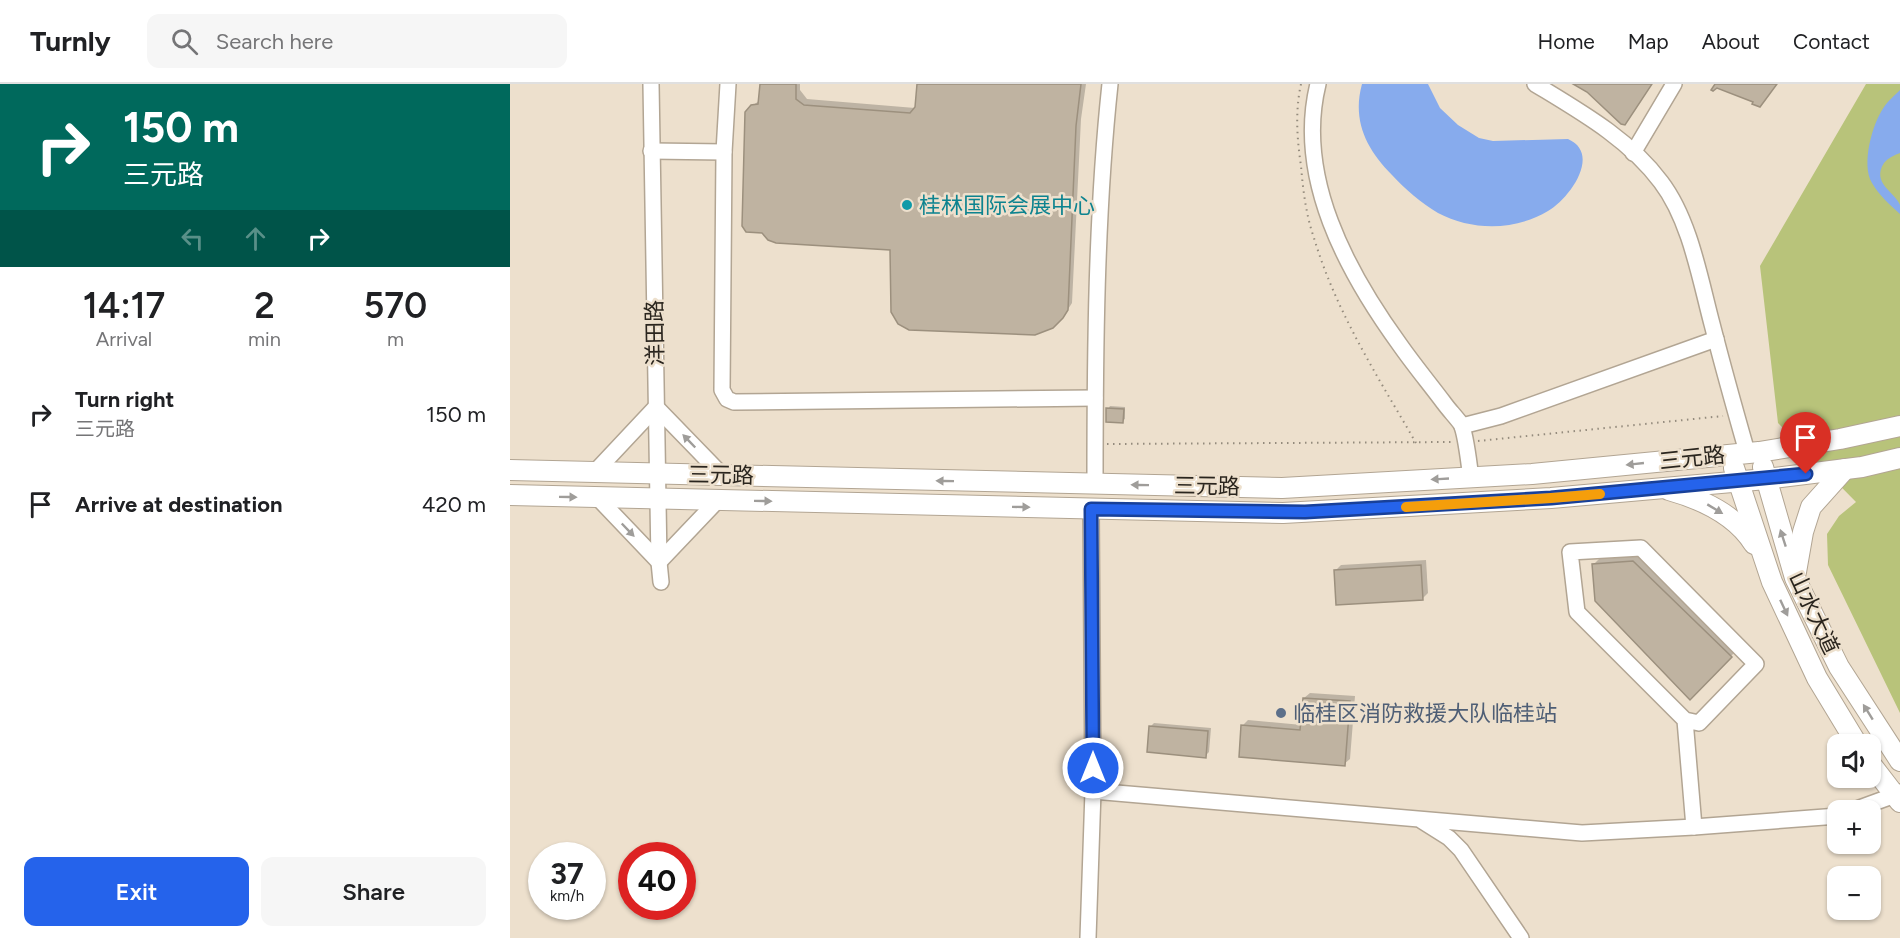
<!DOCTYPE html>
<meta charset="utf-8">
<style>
:root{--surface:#fff;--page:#f6f6f6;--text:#202124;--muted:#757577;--line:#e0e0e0;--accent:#2563eb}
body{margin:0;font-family:Figtree,"Noto Sans SC",sans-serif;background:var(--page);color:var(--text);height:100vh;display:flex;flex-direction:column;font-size:22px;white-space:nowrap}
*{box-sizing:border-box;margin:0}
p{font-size:20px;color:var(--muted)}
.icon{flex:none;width:33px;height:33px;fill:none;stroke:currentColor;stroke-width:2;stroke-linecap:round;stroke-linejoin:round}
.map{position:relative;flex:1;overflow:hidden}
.details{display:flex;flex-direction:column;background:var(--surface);width:510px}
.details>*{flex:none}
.top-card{background:#00695c;color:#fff;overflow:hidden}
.controls{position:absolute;left:1317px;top:650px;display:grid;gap:12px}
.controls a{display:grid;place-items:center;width:54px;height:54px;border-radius:12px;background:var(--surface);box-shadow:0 2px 4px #0004;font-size:30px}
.speed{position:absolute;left:18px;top:758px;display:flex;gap:12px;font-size:30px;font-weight:700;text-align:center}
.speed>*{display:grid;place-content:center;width:78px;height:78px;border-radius:50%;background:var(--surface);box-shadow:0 2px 4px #0004;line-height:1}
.speed small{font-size:15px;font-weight:400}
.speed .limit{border:9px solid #d22;background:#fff;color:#111}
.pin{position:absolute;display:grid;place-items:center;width:51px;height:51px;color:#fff;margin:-62px -26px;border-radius:50% 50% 50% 0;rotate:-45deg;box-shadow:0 0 6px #0007}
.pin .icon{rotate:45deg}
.me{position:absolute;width:66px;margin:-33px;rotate:0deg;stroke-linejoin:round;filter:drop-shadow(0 0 4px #0008)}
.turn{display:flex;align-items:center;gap:21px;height:126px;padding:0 24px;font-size:27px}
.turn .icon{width:78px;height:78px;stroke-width:2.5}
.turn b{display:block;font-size:42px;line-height:51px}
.lanes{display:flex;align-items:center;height:57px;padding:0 24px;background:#0003;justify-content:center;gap:30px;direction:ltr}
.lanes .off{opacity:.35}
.eta{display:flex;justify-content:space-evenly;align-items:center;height:102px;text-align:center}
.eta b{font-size:36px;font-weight:600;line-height:42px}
.button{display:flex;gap:12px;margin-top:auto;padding:12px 24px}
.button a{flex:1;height:69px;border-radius:12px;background:var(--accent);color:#fff;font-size:24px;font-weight:600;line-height:69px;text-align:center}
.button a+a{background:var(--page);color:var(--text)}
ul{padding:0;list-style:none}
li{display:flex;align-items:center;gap:18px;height:90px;padding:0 24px}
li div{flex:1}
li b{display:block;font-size:22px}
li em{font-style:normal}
header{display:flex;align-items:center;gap:36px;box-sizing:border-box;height:84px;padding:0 30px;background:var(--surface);border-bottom:2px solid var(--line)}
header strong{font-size:28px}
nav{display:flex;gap:33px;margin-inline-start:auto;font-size:21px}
.search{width:420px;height:54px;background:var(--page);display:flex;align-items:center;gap:15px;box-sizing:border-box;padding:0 21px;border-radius:12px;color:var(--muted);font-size:22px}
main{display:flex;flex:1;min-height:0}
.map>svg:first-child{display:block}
.green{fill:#b8c37a}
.water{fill:#87abed}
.shadow{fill:#0003}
.building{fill:#bfb3a1;stroke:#9c907e;stroke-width:1.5}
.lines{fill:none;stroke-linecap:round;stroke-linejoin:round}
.minor-casing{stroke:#b2a593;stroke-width:18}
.major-casing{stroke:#b2a593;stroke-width:22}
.path{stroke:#948b7d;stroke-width:2;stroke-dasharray:1.5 4.5;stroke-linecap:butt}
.minor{stroke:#fff;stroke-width:15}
.major{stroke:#fff;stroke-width:20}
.oneway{fill:#9f9d9a}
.route-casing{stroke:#184099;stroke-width:15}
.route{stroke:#2563eb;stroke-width:10}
.slow{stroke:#f59e0b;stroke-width:10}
.culture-dot{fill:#0f9aa8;stroke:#ede0cd;stroke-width:2}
.service-dot{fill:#5c6f8a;stroke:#ede0cd;stroke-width:2}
.labels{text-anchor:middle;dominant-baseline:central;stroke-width:5;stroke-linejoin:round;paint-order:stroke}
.culture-label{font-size:22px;fill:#0d838f;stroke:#ede0cd;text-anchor:start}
.street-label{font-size:22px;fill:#2a251e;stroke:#ede0cd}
.service-label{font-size:22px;fill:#4e5e75;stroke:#ede0cd;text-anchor:start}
</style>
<header>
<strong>Turnly</strong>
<div class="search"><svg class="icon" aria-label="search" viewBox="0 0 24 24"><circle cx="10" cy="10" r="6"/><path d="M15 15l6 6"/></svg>Search here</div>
<nav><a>Home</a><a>Map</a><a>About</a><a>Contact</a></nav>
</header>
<main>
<section class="details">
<div class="top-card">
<div class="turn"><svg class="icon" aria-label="right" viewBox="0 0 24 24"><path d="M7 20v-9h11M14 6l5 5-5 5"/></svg><div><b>150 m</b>三元路</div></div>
<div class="lanes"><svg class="icon off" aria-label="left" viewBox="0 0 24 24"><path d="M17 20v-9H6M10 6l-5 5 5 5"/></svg><svg class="icon off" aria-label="ahead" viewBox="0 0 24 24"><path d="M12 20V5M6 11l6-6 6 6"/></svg><svg class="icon" aria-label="right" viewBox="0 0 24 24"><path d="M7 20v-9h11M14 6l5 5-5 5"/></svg></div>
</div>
<div class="eta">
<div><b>14:17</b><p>Arrival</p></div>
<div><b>2</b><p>min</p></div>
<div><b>570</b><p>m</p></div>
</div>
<ul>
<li><svg class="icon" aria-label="right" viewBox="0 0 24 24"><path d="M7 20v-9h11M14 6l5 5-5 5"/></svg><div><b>Turn right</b><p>三元路</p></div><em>150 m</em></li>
<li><svg class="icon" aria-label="arrive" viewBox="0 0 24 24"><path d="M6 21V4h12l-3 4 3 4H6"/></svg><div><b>Arrive at destination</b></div><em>420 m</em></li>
</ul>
<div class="button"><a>Exit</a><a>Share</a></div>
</section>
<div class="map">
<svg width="1390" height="854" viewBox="0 0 1390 854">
<rect width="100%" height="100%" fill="#ede0cd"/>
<polygon class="green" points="1356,0 1390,0 1390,629 1318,481 1317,450 1329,432 1346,418 1268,339 1250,182"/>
<g class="water">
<path d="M852,0H918L930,24L948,41L969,54L983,57L1058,55C1092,70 1059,115 1038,127C1005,147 962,147 928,129C911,119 895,105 882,91C856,65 842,36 852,0Z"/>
<path d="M1390,6V69C1384,71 1378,74 1374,79C1361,99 1385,108 1390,121C1390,124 1390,127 1390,130C1380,121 1369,111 1362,99C1351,81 1362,40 1374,23C1378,17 1385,11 1390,6Z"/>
</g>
<g class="shadow">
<polygon points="251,0 290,0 290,6 297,15 405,24 409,0 576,0 571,35 562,219 553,233 382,165 237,26 250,16"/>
<polygon points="600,322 615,323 615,335 612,337 598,325"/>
<polygon points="1129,472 1226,567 1180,614 1083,481 1089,475"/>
<polygon points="916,476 918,509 913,514 826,486 831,481"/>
<polygon points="800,609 845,612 840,675 834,680 733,641 738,636 792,641 794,614"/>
<polygon points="644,639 701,644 699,668 695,672 640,643"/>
</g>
<g class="building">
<polygon points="250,0 286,0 286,15 294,21 400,29 405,23 407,0 571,0 566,42 558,226 553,234 543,244 525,251 399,246 388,240 381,228 380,166 266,159 258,156 252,149 236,148 232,142 235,28 241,21 248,20"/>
<polygon points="1063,0 1142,0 1115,41 1111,40 1077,8"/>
<polygon points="1205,0 1267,0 1250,23 1242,20 1243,18 1207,4 1203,7 1201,6"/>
<polygon points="596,324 614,325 613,339 596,338"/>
<polygon points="1123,477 1222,573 1180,616 1085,517 1082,480"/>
<polygon points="911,481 913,516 826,521 824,486"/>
<polygon points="793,614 840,617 835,682 729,673 731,641 790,646"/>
<polygon points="639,642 698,647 696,674 637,668"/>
</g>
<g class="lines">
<defs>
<g id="minor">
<polyline points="141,0 149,478 151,498"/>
<polyline points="218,0 214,68 212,306 217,315 224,318 585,314"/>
<path d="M808,0C785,93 837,188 890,261C904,281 919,299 934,319C939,326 946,333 951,340C956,350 959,381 961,394"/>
<path d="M1025,0C1071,28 1119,55 1151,98C1180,136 1190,195 1202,240C1213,283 1225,326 1237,368"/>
<polyline points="141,67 214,68"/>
<polyline points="1123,69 1164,0"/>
<polyline points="952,342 991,332 1206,255"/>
<polyline points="85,388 146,323 212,391"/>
<path d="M585,400C585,268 586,131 600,0"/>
<polyline points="87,413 149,478 208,416"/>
<polyline points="1175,636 1067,528 1060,468 1131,464 1246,580 1189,639 1175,636 1184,743"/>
<polyline points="583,707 1072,749 1184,743 1328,732"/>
<polyline points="1344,726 1385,711 1390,708"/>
<polyline points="912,737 939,754 951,766 1011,854"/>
<polyline points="578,854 583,707 581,425"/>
</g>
<g id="major">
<polyline points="1253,383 1285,494 1329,583 1390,677"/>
<polyline points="1224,384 1262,498 1307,594 1347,660"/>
<polyline points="0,386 772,404 1022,390 1249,368 1330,355 1390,342"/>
<path d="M1159,406C1191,415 1226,431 1244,460"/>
<polyline points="0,411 773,429 1041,414 1256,395 1352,383 1390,374"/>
<polyline points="1286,488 1293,448 1301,423 1335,385"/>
<polyline points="1360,679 1390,718"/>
</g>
</defs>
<use href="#minor" class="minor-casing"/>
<use href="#major" class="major-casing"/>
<g class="path">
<path d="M791,0C785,27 787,55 791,82C793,106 796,131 804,154C826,228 868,293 906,359"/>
<polyline points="968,357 1213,332"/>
<polyline points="597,360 942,358"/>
</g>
<use href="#minor" class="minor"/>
<use href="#major" class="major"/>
</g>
<defs><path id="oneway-solid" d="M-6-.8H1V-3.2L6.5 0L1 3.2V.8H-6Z" transform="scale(1.5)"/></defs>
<g class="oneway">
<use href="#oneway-solid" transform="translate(179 357) rotate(-134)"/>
<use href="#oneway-solid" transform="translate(1125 380) rotate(174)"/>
<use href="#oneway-solid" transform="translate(930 395) rotate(177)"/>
<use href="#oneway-solid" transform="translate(435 397) rotate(-179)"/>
<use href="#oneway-solid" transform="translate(630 401) rotate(-179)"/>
<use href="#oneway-solid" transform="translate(58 413) rotate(1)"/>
<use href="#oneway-solid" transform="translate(253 417) rotate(1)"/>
<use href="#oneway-solid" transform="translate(511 423) rotate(1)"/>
<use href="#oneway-solid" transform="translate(1205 425) rotate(31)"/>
<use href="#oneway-solid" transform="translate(118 446) rotate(46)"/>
<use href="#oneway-solid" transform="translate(1273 454) rotate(-108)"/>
<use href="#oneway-solid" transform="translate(1274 524) rotate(65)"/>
<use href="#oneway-solid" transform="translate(1358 628) rotate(-122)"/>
</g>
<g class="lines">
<defs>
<polyline id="route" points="583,684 581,425 795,428 1041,414 1296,390"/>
</defs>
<use href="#route" class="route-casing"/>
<use href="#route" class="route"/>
<polyline class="slow" points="896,423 1041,414 1090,410"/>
</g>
<circle class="culture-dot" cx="397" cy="121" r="6"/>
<circle class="service-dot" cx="771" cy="629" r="6"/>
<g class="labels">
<g class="culture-label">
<text x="409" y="121">桂林国际会展中心</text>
</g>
<g class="street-label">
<text transform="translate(145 249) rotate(-91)">洋田路</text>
<text transform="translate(1182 374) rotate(-6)">三元路</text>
<text transform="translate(211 391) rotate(1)">三元路</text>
<text transform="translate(697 402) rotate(1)">三元路</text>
<text transform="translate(1304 529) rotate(65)">山水大道</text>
</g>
<g class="service-label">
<text x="783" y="629">临桂区消防救援大队临桂站</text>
</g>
</g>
</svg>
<div class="controls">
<a><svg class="icon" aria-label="sound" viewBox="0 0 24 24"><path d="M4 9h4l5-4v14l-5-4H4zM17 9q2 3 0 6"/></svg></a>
<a>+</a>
<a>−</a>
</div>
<div class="speed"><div>37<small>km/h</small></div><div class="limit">40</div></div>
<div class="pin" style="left:1296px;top:390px;background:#d93025"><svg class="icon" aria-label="arrive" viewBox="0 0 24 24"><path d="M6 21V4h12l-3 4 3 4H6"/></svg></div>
<svg class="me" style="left:583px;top:684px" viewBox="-20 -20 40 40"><circle r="17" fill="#2563eb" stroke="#fff" stroke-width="3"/><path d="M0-11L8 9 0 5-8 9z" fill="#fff"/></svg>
</div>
</main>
